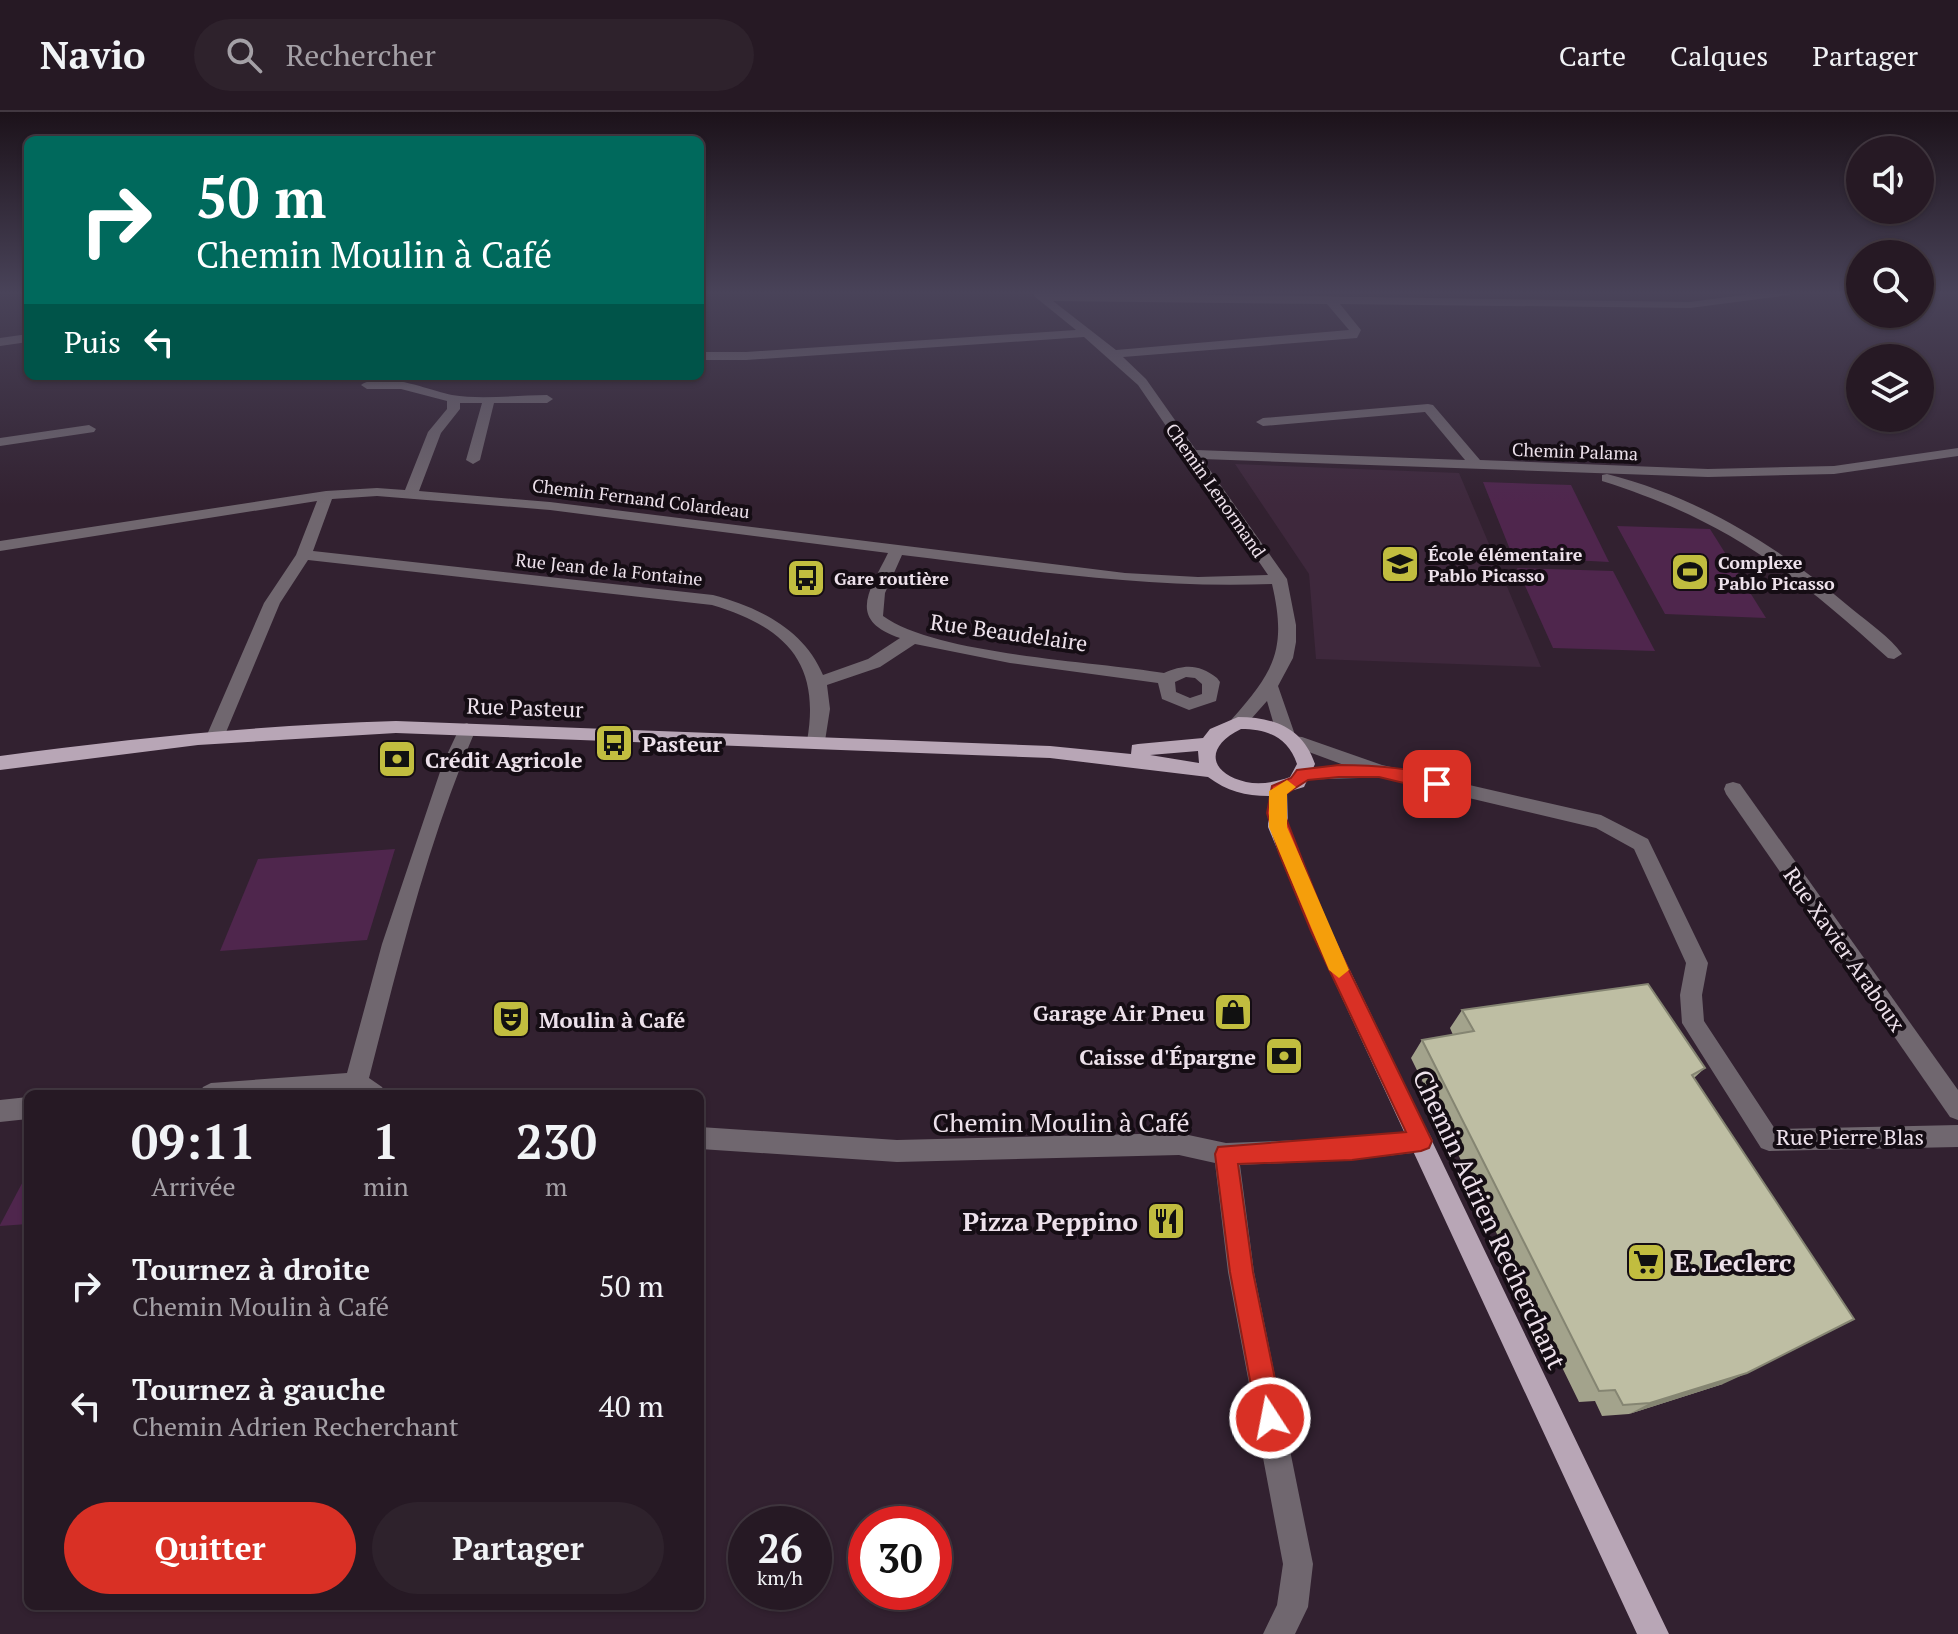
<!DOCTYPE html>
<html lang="fr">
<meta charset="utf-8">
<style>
:root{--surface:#261924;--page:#2e222c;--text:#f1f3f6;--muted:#a4a0a6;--line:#423841;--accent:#d93025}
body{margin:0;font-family:"PT Serif",serif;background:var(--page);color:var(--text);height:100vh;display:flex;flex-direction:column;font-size:30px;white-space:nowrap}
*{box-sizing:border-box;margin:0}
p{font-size:26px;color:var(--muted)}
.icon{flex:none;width:44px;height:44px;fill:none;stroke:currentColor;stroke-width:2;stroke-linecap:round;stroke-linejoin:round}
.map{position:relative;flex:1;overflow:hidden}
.sheet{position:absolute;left:24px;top:978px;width:680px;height:520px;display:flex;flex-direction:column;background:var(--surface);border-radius:12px;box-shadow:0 2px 6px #0004,0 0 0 2px var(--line)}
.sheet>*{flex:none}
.hud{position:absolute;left:24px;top:24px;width:680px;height:244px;border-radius:12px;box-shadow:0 2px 6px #0004,0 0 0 2px var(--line);background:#00695c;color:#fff;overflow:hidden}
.tools{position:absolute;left:1846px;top:24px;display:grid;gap:16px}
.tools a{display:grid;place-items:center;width:88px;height:88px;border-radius:50%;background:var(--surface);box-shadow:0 2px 6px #0004,0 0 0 2px var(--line);font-size:40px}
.speed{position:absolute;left:728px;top:1394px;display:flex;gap:16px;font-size:40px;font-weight:700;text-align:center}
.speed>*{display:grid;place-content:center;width:104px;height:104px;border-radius:50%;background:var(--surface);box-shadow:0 2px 6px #0004,0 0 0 2px var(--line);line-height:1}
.speed small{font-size:20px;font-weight:400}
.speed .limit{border:12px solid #d22;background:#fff;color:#111}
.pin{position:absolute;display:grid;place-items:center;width:68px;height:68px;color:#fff;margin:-34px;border-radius:16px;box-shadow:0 4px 12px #0006}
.me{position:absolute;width:88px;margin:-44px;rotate:349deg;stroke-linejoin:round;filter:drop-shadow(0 0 6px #0008)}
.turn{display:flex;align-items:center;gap:28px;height:168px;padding:0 40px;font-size:36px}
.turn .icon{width:104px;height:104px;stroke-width:2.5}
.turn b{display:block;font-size:56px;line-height:68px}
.then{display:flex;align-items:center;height:76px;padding:0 40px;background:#0003;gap:16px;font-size:30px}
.eta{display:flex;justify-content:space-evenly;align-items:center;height:136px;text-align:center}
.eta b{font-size:48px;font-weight:600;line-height:56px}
.cta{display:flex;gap:16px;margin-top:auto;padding:16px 40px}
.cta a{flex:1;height:92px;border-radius:48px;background:var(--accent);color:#fff;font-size:32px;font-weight:600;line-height:92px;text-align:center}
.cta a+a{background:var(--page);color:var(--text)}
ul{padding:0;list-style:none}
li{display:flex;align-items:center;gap:24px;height:120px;padding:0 40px}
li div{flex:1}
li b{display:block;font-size:30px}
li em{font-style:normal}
header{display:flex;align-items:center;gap:48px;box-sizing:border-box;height:112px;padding:0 40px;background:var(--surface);border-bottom:2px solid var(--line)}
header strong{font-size:38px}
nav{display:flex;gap:44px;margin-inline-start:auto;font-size:28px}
.search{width:560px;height:72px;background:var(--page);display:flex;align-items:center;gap:20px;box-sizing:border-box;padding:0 28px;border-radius:44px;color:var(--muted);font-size:30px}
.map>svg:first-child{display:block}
.built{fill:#3e283c}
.green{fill:#4f264d}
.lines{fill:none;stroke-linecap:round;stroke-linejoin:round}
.minor{fill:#70676f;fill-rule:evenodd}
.major{fill:#b8a6b6;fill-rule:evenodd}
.wall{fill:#a3a38c}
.shaded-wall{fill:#858572}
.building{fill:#bebea3;stroke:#858572;stroke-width:2}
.route{fill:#d93025;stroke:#8d1f18;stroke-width:2}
.slow{fill:#f59e0b}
.labels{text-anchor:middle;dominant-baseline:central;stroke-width:8;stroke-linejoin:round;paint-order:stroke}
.far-street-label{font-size:18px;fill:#ede1eb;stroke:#150d14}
.far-poi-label{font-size:18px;font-weight:bold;fill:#ede1eb;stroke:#150d14;text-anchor:start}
.street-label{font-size:22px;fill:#ede1eb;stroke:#150d14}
.poi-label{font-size:22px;font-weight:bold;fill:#ede1eb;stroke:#150d14;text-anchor:start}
.near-street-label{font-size:26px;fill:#ede1eb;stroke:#150d14}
.near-poi-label{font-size:26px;font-weight:bold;fill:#ede1eb;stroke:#150d14;text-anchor:end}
</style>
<header>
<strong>Navio</strong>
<div class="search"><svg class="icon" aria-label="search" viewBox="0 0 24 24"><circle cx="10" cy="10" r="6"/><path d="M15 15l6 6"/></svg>Rechercher</div>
<nav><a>Carte</a><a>Calques</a><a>Partager</a></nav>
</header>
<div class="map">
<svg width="1958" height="1522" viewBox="0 0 1958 1522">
<rect width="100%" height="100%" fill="#322130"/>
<polygon class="built" points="1235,352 1459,361 1541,555 1316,547 1309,462"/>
<g class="green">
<polygon points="1483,370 1571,373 1609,450 1513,445"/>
<polygon points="1617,414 1710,417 1766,506 1665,502"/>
<polygon points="1517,456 1613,459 1655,539 1553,536"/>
<polygon points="395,737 367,828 220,839 258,747"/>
<polygon points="28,1060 28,1112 0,1114 0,1113"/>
</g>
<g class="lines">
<g class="minor">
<path d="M1034,180L1690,190L1766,180H1794L1789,183L1690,196L1340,192L1361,218L1357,226L1123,245L1146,267L1196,338L1465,348L1425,300L1263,314L1256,310L1263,306L1428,292L1433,293L1480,348L1708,357L1834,354L1958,336V344L1834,362L1708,365L1202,347L1287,467L1296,513V530L1293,546L1278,574L1294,620L1292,624L1302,625L1382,653L1601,703L1648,727L1708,851L1702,883L1704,909L1775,1017L1958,1013V1035L1769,1039L1761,1036L1682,911L1680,883L1686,851L1634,737L1596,716L1367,662L1359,666L1296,668L1294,663L1296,658L1344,653L1290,633L1287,629L1289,625L1279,624L1276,620L1267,589L1244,615H1232L1229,611L1232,607C1275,559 1287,536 1272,472C1146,477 1028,458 902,443L885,481L883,504C937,543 1094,549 1164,561C1185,552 1199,552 1217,566L1220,570L1216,589L1189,598L1162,587L1158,571L1010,551L915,532L880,555L827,573L830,597L825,629L816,635L807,629C821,551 786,515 712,493L308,448L280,491L224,625L215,631L206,625L264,491L296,443L317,389L0,439V429L326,379L377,376L405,378L428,320L447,297V289L401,277H367L361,273C382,258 428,278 452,283C482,288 517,283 547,283L553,287L547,291H494L480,348L473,352L466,348L482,291H460V297L441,321L419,379L550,390L1125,461L1198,465L1268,463L1138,273L1084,225L746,248H700V240H746L1076,218L1034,184ZM1053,189L1327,192L1349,218L1116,238ZM377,384L550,398L888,441C870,478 846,508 900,526L868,547L823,563C804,517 758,495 713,483L313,439L332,387ZM1186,565L1195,566L1202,572V582L1190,586L1176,580L1175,570Z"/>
<polygon points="28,222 28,230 0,234 0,226"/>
<polygon points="89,313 96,317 94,320 0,334 0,326"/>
<path d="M1607,362C1701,386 1779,435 1852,497C1869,511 1890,525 1902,542L1894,547L1888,546C1793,460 1726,408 1602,369V363Z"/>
<path d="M467,611L476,617C428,728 399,849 369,966L382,975L386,982H199L203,975L211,971L347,961L382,832L443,651L461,613Z"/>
<polygon points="1733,670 1740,672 1958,978 1958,1008 1950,1005 1726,682 1724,677 1726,672"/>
<polygon points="28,985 28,1007 0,1010 0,988"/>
<polygon points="700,1015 897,1028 1179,1021 1226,1031 1352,1026 1421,1018 1429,1021 1433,1029 1429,1037 1421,1040 1352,1048 1240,1053 1254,1160 1313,1452 1308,1495 1295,1522 1263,1522 1277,1493 1283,1452 1228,1160 1215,1051 1179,1043 897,1050 700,1037"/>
</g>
<path class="major" d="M1238,605C1274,605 1303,616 1315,652L1304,675L1287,680L1288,715L1331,819L1669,1522H1637L1311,819L1268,715L1269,684C1245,684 1227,679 1208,665L1050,646L396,621L198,633L0,658V644C132,626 263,613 396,609L1050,634L1131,642L1132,633L1138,632L1203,626L1210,617ZM1241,617C1267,617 1288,625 1297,652L1290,665C1276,670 1261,673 1246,670C1209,661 1204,635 1241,617ZM1198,639L1199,651L1150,643Z"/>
</g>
<polygon class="wall" points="1462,898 1705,956 1694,966 1723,1272 1629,1302 1602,1304 1595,1289 1579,1290 1411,946 1422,928 1453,923 1450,916"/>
<polygon class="shaded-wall" points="1747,1261 1723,1272 1629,1302 1650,1291"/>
<polygon class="building" points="1648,872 1705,956 1692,963 1854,1207 1747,1261 1650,1291 1623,1293 1615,1278 1599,1279 1422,928 1474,919 1462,898"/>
<linearGradient id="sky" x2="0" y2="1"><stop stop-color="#1c121a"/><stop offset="0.46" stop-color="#494359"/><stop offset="1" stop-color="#494359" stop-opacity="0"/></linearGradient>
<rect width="1958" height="393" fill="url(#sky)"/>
<path class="route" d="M1339,653C1362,653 1431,655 1446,672L1437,679L1379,665H1339L1308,668L1286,682L1284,701L1330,819L1432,1029L1429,1036L1421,1039L1352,1048L1238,1052L1253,1160L1283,1306L1279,1315L1270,1319L1261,1315L1257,1306L1230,1160L1215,1042L1218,1035L1406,1020L1311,819L1279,741L1267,701L1272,674L1291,666L1297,658Z"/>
<polygon class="slow" points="1287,668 1296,675 1287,682 1287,715 1349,858 1339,866 1329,858 1269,715 1269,679"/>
<defs>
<symbol id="school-square" viewBox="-11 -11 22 22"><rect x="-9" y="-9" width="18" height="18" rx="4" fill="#c1bd3f" stroke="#150d14"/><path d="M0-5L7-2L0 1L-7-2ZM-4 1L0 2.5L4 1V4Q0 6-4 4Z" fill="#111"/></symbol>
<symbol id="stadium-square" viewBox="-11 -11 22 22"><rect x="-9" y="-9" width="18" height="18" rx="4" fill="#c1bd3f" stroke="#150d14"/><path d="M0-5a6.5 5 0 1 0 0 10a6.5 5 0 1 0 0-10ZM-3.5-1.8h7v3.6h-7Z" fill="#111"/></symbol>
<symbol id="bus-square" viewBox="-11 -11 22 22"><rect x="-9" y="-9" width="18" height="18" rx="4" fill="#c1bd3f" stroke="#150d14"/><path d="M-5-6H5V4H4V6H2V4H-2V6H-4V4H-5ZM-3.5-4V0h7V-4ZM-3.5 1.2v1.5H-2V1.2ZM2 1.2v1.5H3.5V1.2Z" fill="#111"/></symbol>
<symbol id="bank-square" viewBox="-11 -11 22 22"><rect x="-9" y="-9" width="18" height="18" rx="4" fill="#c1bd3f" stroke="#150d14"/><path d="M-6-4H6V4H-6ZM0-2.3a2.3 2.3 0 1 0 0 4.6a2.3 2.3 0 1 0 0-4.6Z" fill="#111"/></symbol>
<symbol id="shop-square" viewBox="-11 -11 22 22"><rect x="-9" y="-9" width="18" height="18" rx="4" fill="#c1bd3f" stroke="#150d14"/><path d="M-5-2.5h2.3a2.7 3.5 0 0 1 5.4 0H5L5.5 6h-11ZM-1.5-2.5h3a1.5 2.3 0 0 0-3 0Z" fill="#111"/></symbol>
<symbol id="theatre-square" viewBox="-11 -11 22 22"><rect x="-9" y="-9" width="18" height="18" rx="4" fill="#c1bd3f" stroke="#150d14"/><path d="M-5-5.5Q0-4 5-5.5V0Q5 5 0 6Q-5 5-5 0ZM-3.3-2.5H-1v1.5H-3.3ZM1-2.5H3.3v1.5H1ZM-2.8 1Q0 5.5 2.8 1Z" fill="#111"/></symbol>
<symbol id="restaurant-square" viewBox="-11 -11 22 22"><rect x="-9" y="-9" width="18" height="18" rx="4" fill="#c1bd3f" stroke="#150d14"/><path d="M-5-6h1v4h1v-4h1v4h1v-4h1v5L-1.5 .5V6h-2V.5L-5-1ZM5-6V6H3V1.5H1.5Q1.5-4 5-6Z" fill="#111"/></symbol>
<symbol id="supermarket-square" viewBox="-11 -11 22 22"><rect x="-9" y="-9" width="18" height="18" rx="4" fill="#c1bd3f" stroke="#150d14"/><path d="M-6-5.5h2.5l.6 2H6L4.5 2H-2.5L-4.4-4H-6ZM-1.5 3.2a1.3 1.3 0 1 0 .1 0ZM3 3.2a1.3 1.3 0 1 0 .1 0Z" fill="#111"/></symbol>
</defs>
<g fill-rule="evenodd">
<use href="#school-square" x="1378" y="430" width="44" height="44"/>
<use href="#stadium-square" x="1668" y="438" width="44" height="44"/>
<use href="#bus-square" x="784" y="444" width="44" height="44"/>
<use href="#bus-square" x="592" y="609" width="44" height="44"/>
<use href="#bank-square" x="375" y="625" width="44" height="44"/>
<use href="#shop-square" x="1211" y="878" width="44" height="44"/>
<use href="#theatre-square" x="489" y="885" width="44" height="44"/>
<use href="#bank-square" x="1262" y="922" width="44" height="44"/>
<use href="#restaurant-square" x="1144" y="1087" width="44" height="44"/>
<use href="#supermarket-square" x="1624" y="1128" width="44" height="44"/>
</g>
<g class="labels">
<g class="far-street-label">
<text transform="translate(1575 339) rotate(2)">Chemin Palama</text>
<text transform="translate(1216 378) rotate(55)">Chemin Lenormand</text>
<text transform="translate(641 386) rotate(7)">Chemin Fernand Colardeau</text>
<text transform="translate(609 457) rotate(6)">Rue Jean de la Fontaine</text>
</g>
<g class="far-poi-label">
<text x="1428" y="442">École élémentaire<tspan x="1428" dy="21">Pablo Picasso</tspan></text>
<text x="1718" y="450">Complexe<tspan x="1718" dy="21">Pablo Picasso</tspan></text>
<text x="834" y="466">Gare routière</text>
</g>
<g class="street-label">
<text transform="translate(1009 520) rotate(8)">Rue Beaudelaire</text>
<text transform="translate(525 595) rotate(2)">Rue Pasteur</text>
<text transform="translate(1845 837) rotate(55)">Rue Xavier Araboux</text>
<text x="1850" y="1024">Rue Pierre Blas</text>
</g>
<g class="poi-label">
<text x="642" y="631">Pasteur</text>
<text x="425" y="647">Crédit Agricole</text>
<text x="1205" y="900" text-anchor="end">Garage Air Pneu</text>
<text x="539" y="907">Moulin à Café</text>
<text x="1256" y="944" text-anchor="end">Caisse d'Épargne</text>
</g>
<g class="near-street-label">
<text x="1061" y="1010">Chemin Moulin à Café</text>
<text transform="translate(1490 1107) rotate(65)">Chemin Adrien Recherchant</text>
</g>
<g class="near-poi-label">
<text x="1138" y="1109">Pizza Peppino</text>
<text x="1674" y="1150" text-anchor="start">E. Leclerc</text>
</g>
</g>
</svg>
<div class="tools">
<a><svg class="icon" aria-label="sound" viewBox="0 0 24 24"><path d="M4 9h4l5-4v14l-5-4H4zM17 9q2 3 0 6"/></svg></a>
<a><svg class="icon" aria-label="search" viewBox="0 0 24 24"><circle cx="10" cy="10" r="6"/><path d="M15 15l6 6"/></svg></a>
<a><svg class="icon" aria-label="layers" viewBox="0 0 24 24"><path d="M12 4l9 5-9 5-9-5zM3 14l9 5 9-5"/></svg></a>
</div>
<div class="speed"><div>26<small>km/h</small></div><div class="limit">30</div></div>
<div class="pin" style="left:1437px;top:672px;background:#d93025"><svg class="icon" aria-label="arrive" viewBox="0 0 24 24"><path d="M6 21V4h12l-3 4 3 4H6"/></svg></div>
<svg class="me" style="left:1270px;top:1306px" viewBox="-20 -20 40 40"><circle r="17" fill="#d93025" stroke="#fff" stroke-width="3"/><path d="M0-11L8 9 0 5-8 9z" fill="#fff"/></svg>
<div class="hud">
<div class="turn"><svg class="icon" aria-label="right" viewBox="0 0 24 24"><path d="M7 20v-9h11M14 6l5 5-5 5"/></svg><div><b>50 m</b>Chemin Moulin à Café</div></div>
<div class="then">Puis<svg class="icon" aria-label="left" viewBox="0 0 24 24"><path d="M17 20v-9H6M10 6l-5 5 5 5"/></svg></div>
</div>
<section class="sheet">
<div class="eta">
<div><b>09:11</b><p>Arrivée</p></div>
<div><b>1</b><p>min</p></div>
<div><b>230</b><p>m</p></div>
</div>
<ul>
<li><svg class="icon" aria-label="right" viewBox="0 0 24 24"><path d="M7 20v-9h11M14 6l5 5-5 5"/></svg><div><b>Tournez à droite</b><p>Chemin Moulin à Café</p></div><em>50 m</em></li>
<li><svg class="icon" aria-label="left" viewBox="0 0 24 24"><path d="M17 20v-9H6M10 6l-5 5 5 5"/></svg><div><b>Tournez à gauche</b><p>Chemin Adrien Recherchant</p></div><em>40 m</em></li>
</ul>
<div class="cta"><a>Quitter</a><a>Partager</a></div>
</section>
</div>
